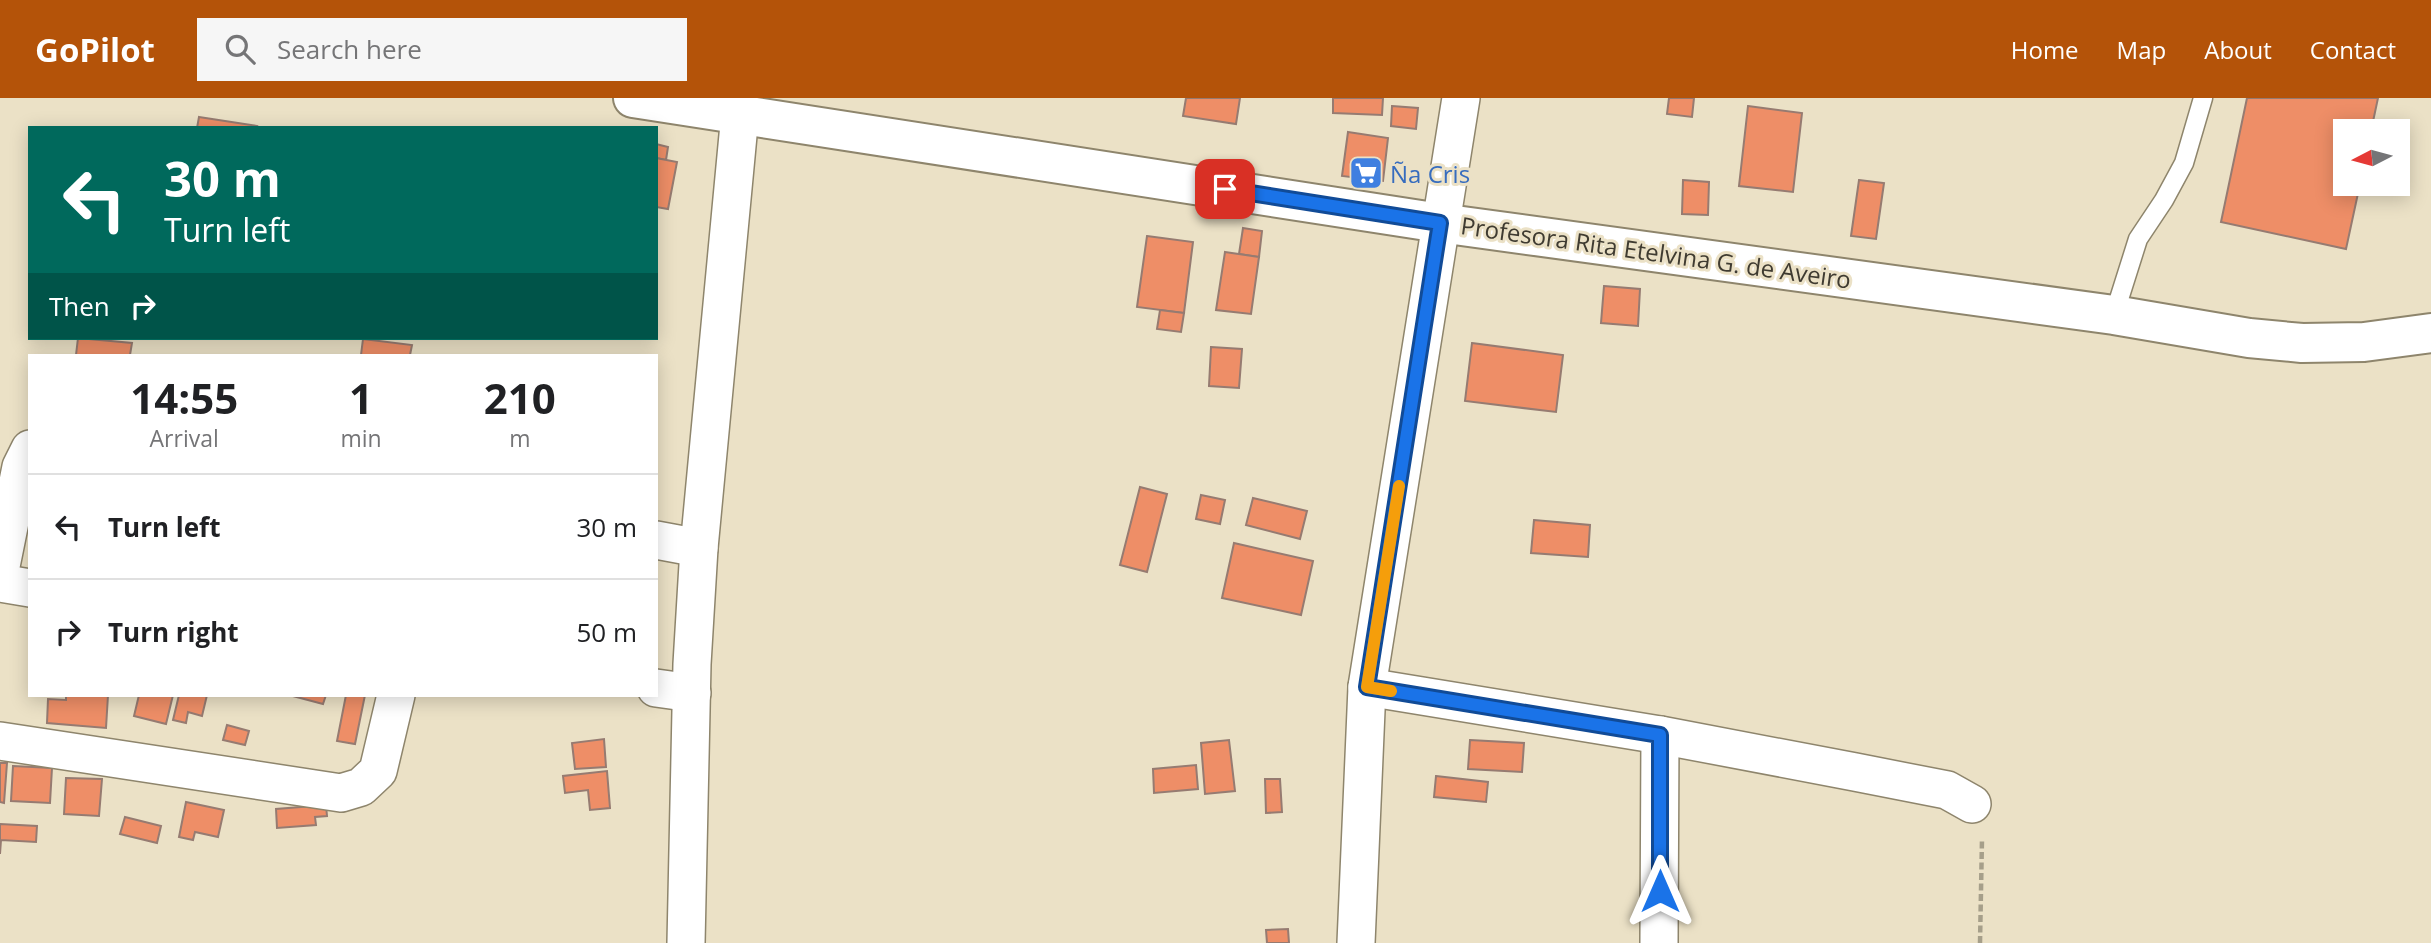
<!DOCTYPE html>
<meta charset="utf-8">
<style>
:root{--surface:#fff;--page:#f6f6f6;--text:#202124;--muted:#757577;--line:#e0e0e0;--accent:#b45309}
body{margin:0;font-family:"Open Sans",sans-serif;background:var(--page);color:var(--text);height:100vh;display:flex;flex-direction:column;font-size:26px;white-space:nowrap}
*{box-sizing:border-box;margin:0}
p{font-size:23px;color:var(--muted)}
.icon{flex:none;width:38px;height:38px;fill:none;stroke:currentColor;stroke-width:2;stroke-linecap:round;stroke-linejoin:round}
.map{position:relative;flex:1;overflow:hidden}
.drawer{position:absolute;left:28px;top:256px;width:630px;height:343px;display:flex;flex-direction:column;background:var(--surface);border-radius:0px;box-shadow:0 4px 18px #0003}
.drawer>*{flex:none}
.hud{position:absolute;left:28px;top:28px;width:630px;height:214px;border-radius:0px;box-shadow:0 4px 18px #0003;background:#00695c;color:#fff;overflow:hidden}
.needle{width:46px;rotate:264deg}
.tools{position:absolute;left:2333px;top:21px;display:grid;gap:14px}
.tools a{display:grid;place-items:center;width:77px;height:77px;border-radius:0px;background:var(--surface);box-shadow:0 4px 18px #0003;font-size:35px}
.pin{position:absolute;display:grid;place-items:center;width:60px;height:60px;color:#fff;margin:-30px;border-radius:14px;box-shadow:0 4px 10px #0006}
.me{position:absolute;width:77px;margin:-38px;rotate:0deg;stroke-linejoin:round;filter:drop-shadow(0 0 5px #0008)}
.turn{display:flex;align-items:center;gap:24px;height:147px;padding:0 21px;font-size:32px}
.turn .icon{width:91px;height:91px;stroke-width:2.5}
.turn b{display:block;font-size:49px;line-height:60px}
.then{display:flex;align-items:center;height:66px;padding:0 21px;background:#0003;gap:14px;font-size:26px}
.eta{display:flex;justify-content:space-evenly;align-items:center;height:119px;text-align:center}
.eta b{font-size:42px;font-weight:700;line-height:49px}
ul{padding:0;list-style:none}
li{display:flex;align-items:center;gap:21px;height:105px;padding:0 21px;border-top:2px solid var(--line)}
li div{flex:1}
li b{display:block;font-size:26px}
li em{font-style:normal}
header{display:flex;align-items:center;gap:42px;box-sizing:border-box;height:98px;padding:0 35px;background:var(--accent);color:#fff}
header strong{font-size:33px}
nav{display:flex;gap:38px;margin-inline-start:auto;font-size:24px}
.search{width:490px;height:63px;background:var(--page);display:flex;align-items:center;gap:18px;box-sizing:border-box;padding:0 24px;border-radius:0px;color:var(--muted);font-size:26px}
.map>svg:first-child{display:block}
.building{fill:#ee8e67;stroke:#967b71;stroke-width:2}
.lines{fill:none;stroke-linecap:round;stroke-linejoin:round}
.lane-casing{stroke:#8e856c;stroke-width:21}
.street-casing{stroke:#8e856c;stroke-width:40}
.secondary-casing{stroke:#8e856c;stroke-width:42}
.path{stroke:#a69f8a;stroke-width:4.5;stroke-dasharray:7 3.5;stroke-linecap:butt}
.lane{stroke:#fff;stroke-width:18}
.street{stroke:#fff;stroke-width:37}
.secondary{stroke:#fff;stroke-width:38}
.route-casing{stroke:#114b97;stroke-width:18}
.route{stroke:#1a73e8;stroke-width:12}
.slow{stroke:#f59e0b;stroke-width:12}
.labels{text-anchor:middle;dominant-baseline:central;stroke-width:6;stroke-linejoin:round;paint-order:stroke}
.shop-label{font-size:24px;fill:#366cbe;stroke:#ebe1c6;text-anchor:start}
.street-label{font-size:24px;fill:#3f3b31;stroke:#ebe1c6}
</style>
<header>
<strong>GoPilot</strong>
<div class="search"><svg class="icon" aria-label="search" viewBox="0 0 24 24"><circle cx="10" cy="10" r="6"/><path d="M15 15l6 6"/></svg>Search here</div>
<nav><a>Home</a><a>Map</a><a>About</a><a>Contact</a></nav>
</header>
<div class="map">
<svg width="2431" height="845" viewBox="0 0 2431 845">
<rect width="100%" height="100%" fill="#ebe1c6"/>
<g class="building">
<polygon points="1186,0 1240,0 1236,26 1183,18"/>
<polygon points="1333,0 1383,0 1382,17 1333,15"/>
<polygon points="1669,0 1694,0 1692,19 1667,16"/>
<polygon points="2247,0 2378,0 2371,33 2345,33 2345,86 2360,86 2346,151 2221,124"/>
<polygon points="1392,8 1418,10 1416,31 1391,28"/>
<polygon points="1748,8 1802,15 1793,94 1739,88"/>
<polygon points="199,19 257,28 256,30 197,30"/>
<polygon points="1348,34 1388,40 1383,83 1342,78"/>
<polygon points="656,46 668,49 666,62 656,60"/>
<polygon points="656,60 677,64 668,111 656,109"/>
<polygon points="1683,82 1709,84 1708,117 1682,116"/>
<polygon points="1859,82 1884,85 1876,141 1851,138"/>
<polygon points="1243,130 1262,133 1259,159 1239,156"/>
<polygon points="1147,138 1193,144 1184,215 1137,209"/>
<polygon points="1225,154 1259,159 1251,216 1216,212"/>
<polygon points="1604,188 1640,191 1638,228 1601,225"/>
<polygon points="1160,212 1184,215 1181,234 1157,231"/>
<polygon points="78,240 132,245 130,257 76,257"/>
<polygon points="363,241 412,247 410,257 361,257"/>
<polygon points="1472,245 1563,257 1556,314 1465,303"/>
<polygon points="1211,249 1242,251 1239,290 1209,288"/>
<polygon points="1140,389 1167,396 1147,474 1120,467"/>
<polygon points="1201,397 1225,402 1220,426 1196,421"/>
<polygon points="1253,400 1307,413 1300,441 1246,427"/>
<polygon points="1534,422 1590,427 1588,459 1531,455"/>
<polygon points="1234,445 1313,463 1301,517 1222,500"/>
<polygon points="66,597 108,597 106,630 47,625 48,601 66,602"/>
<polygon points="139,597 173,597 166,626 134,618"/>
<polygon points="179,597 207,597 202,618 188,614 186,625 173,622"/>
<polygon points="289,597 326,597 323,606"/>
<polygon points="346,597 365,597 355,646 337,643"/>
<polygon points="227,627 249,633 245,647 223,642"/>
<polygon points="604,641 606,669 575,671 572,645"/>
<polygon points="1229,642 1235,693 1205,696 1201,645"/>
<polygon points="1470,642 1524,645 1522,674 1468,671"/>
<polygon points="0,665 7,665 4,705 0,704"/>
<polygon points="1196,667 1198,691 1154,695 1153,671"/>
<polygon points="13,668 52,670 50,705 11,703"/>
<polygon points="607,673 610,710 590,712 588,692 565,695 563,678"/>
<polygon points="1436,678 1488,684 1486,704 1434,699"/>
<polygon points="66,680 102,681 99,718 64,716"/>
<polygon points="1265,681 1280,681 1282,714 1266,715"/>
<polygon points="186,704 224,712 218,739 195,734 193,742 179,739"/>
<polygon points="326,707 327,718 315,719 316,727 277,730 276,711"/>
<polygon points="125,719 161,728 157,745 120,736"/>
<polygon points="0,726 37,728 36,744 1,742 0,756"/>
<polygon points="1288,831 1289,845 1267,845 1266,832"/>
</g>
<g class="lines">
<defs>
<polyline id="lane" points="2114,217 2138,141 2164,102 2184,65 2203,0"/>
<g id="street">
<polyline points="656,442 699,450"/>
<polyline points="0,473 21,369 30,351"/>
<polyline points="0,485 30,490"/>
<polyline points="1367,589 1660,637 1855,674 1947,692 1972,706"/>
<polyline points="656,590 692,595"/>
<polyline points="0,643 341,695 361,689 378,673 396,597"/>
<polyline points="686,845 692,566 699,450 740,16"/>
<polyline points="1356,845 1367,589 1461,0"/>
<polyline points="1659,845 1660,637"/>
</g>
<polyline id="secondary" points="633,0 1440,125 2114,217 2249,240 2302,245 2364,244 2431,235"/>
</defs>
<use href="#lane" class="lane-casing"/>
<use href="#street" class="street-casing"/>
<use href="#secondary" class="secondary-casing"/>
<polyline class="path" points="1980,845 1982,741"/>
<use href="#lane" class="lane"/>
<use href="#street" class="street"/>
<use href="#secondary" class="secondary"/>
</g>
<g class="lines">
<defs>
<polyline id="route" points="1225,91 1440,125 1367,589 1660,637 1660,793"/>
</defs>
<use href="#route" class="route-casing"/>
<use href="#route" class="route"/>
<polyline class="slow" points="1391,593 1367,589 1399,388"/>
</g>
<defs>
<symbol id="supermarket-square" viewBox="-11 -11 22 22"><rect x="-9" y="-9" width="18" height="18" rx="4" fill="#3f7fe0" stroke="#ebe1c6"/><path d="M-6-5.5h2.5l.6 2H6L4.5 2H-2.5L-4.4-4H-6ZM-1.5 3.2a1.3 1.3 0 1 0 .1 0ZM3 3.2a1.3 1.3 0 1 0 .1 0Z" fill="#fff"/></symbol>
</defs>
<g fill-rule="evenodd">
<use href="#supermarket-square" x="1347" y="56" width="38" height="38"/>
</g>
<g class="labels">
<g class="shop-label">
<text x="1390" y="75">Ña Cris</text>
</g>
<g class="street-label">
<text transform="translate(1656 154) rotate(8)">Profesora Rita Etelvina G. de Aveiro</text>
</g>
</g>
</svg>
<div class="tools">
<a><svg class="needle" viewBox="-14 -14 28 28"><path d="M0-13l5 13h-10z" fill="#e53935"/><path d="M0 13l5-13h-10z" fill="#757577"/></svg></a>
</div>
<div class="pin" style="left:1225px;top:91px;background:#d93025"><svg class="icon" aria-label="arrive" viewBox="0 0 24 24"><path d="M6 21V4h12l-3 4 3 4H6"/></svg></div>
<svg class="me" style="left:1660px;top:793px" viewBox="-20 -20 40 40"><path d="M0-17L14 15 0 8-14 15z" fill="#1a73e8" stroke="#fff" stroke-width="4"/></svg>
<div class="hud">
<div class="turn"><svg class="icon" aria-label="left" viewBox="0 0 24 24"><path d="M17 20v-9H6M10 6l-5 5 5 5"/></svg><div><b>30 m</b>Turn left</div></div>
<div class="then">Then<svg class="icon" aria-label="right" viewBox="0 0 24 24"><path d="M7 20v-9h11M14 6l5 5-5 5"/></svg></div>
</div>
<section class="drawer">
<div class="eta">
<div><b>14:55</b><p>Arrival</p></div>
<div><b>1</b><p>min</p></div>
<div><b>210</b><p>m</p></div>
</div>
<ul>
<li><svg class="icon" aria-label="left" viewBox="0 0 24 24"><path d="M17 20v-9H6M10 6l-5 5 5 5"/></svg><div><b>Turn left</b></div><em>30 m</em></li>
<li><svg class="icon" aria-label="right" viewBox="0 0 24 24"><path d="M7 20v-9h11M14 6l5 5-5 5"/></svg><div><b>Turn right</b></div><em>50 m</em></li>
</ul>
</section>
</div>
